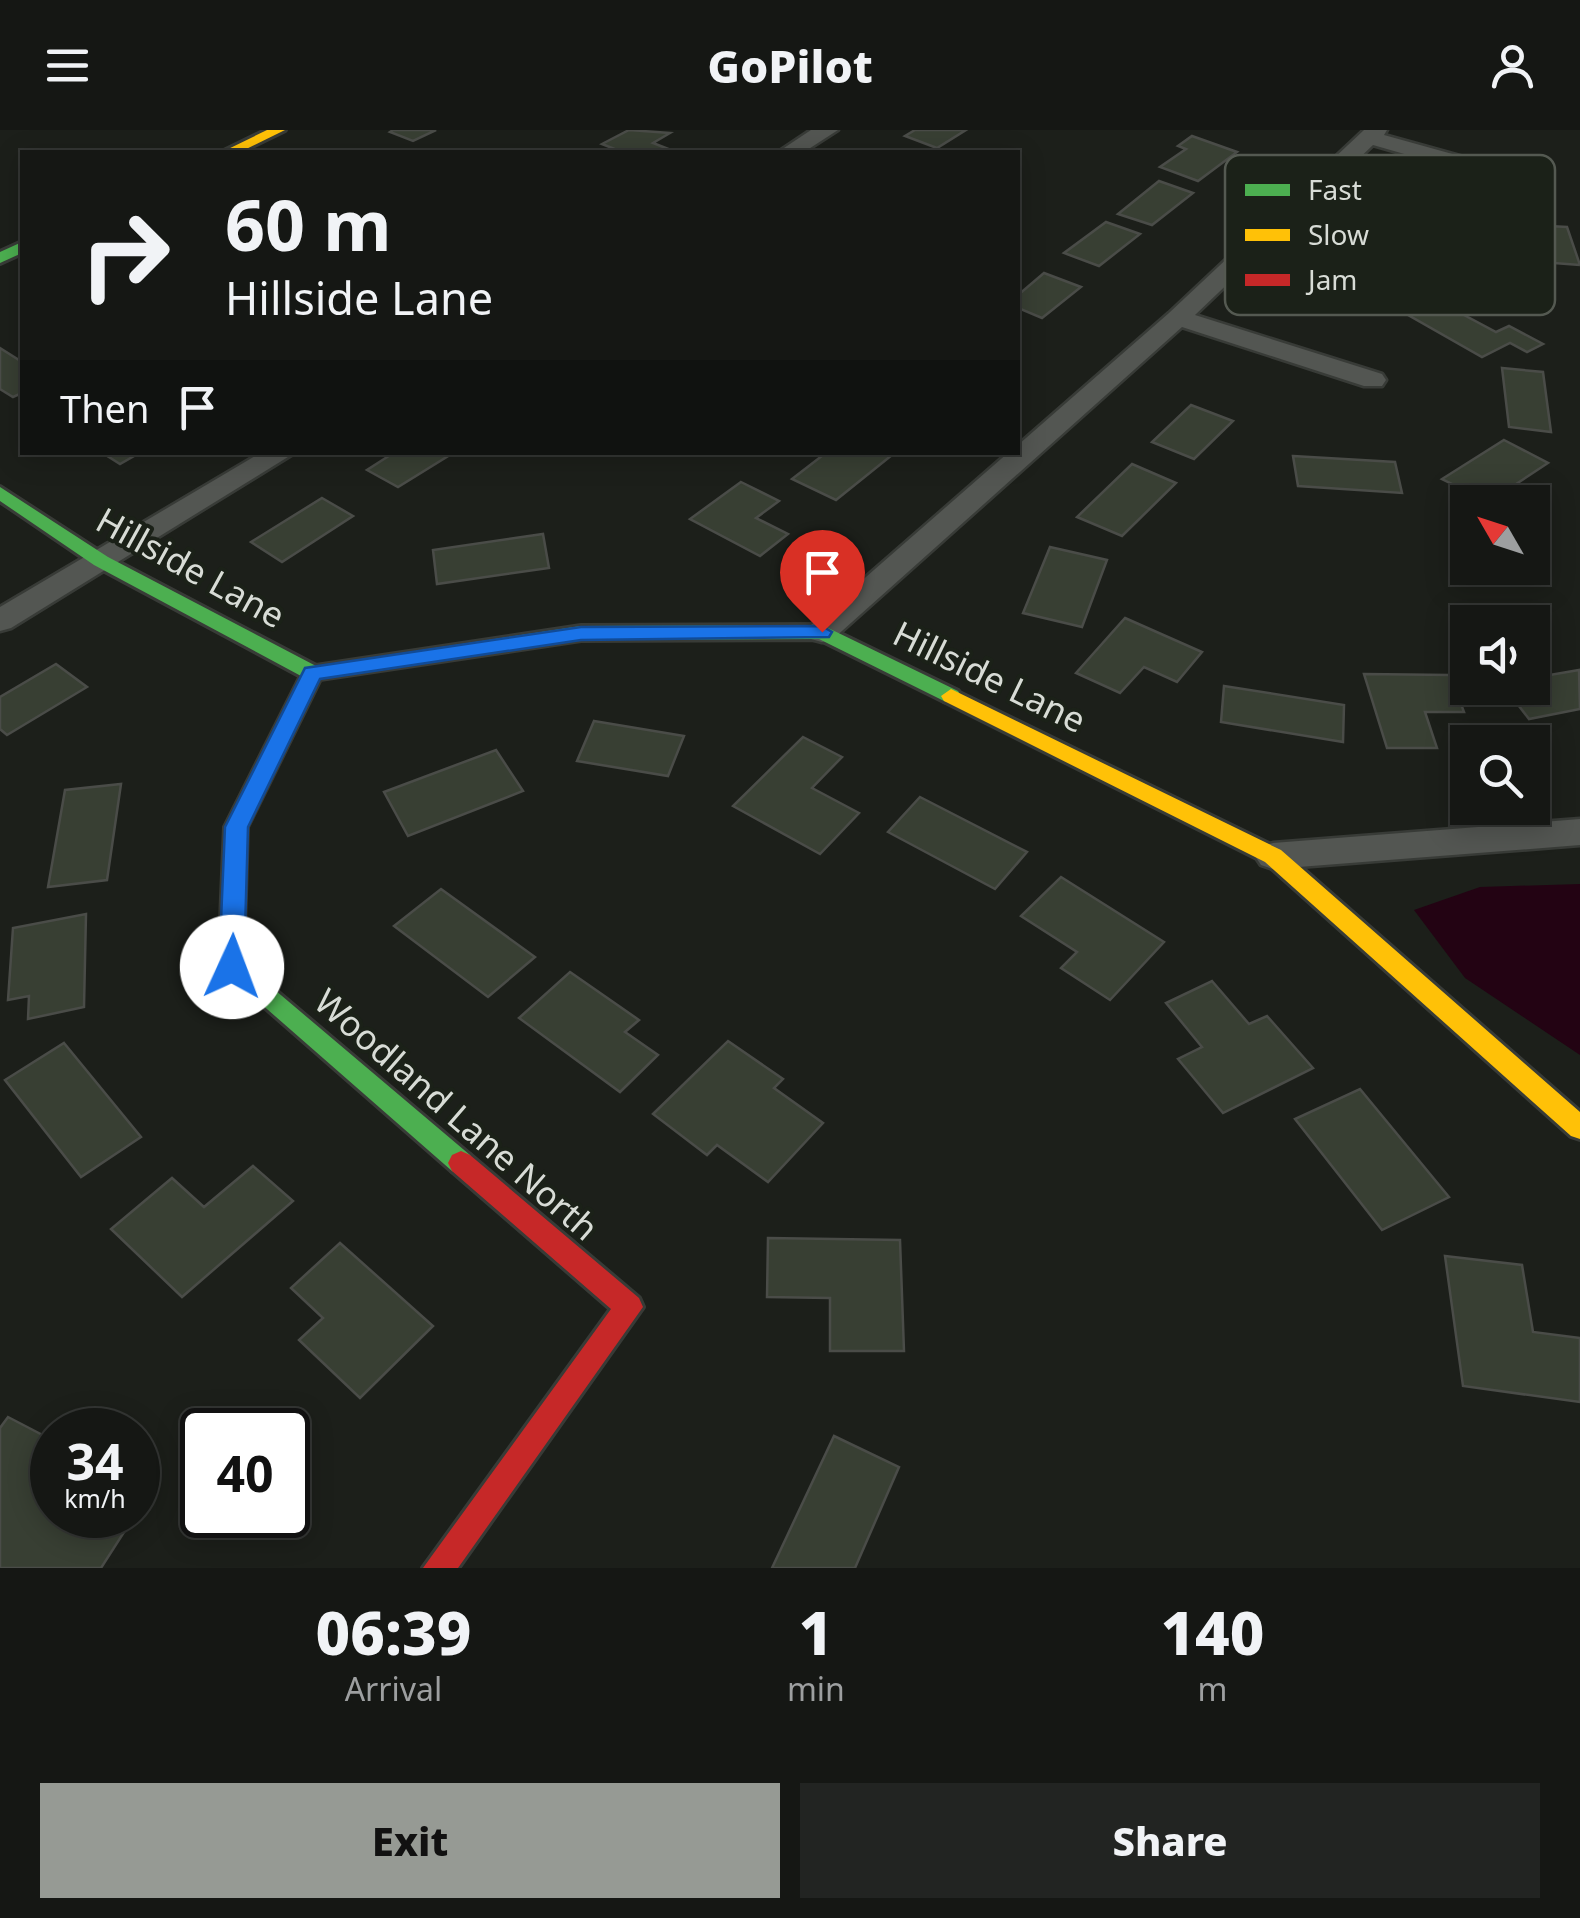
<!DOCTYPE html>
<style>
:root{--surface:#151714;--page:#222422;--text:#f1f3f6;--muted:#9d9fa0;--line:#343634;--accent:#969a94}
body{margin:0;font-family:"Noto Sans",sans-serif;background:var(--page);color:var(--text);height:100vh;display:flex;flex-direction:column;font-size:38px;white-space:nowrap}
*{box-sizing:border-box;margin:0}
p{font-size:32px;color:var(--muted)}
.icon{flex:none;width:55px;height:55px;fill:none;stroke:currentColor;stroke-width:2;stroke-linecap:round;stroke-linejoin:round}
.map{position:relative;height:1438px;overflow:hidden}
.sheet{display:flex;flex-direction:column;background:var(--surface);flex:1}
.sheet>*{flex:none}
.banner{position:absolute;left:20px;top:20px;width:1000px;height:305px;border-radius:0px;box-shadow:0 5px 25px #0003,0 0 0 2px var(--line);background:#151714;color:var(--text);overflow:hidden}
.needle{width:65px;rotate:309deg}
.controls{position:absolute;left:1450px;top:355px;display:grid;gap:20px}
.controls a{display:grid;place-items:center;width:100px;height:100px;border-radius:0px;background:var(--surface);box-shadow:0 5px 25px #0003,0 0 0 2px var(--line);font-size:50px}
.speed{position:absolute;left:30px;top:1278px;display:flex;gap:20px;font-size:50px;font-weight:700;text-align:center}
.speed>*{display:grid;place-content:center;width:130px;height:130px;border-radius:50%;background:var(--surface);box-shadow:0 5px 25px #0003,0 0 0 2px var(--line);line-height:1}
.speed small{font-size:25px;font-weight:400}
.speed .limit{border:5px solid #111;border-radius:15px;background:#fff;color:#111}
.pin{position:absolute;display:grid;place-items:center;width:85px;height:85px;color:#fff;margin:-102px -42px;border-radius:50% 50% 50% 0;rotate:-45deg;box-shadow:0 0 10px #0007}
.pin .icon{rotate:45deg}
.me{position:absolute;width:110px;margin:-55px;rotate:2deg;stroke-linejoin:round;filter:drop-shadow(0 0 8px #0008)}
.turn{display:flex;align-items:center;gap:35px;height:210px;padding:0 40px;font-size:45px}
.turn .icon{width:130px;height:130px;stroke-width:2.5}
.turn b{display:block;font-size:70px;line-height:85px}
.then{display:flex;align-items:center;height:95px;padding:0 40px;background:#0003;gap:20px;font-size:38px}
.eta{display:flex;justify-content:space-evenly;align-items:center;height:170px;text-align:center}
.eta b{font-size:60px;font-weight:800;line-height:70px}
.cta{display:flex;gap:20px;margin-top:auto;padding:20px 40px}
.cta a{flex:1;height:115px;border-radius:0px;background:var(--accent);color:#111;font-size:40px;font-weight:800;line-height:115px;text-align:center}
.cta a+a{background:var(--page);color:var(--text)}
header{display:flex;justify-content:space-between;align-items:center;height:130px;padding:0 40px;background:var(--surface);font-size:45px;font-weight:800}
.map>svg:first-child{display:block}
.water{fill:#230313}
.building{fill:#383f33;stroke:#4a4c48;stroke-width:2.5}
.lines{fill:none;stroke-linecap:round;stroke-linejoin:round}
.street-casing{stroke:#383b37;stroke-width:5}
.fast-casing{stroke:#383b37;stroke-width:6}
.slow-casing{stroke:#383b37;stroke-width:6}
.jam-casing{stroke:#383b37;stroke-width:6}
.street{fill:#535652;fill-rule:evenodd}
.fast{fill:#4caf50;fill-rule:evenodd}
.slow{fill:#ffc107;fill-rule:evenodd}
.jam{fill:#c62828;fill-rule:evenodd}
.route{fill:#1a73e8;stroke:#114b97;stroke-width:2.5}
.labels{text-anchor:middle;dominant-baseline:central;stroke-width:8;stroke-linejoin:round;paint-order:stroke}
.street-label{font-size:35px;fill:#d8dcd6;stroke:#1b2118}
.key{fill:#1b2118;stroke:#545951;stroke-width:2.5}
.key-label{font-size:28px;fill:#d8dcd6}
</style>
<header><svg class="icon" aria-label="menu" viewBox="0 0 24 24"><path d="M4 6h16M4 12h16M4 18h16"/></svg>GoPilot<svg class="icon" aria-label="person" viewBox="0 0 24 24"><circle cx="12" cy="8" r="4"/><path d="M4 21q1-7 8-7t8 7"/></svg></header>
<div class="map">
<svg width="1580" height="1438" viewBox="0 0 1580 1438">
<rect width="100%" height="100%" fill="#1c1f1a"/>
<polygon class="water" points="1580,754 1580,925 1465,848 1414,780 1480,757"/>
<g class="building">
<polygon points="393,0 436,0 413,11 390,2"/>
<polygon points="629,0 670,3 653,13 676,22 622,22 602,14"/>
<polygon points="915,0 966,0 937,18 905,6"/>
<polygon points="1192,6 1237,22 1198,51 1160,37 1186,19 1178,16"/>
<polygon points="1159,51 1193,63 1152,95 1118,84"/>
<polygon points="1106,92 1140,104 1099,136 1064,123"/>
<polygon points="1529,95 1567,97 1580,135 1499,129 1493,108 1535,111"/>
<polygon points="1044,143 1081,157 1042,188 1018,178 1018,165"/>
<polygon points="1448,168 1474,182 1466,186 1496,202 1509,196 1543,214 1527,222 1510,213 1482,227 1410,186"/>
<polygon points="0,218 22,232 22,263 13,267 0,259"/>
<polygon points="1502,238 1543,242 1551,302 1509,297"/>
<polygon points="1191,275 1233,291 1194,329 1152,312"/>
<polygon points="1504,310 1548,333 1489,372 1442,349"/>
<polygon points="101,322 141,322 120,334"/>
<polygon points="395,322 453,322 453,323 398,357 367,340"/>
<polygon points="827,322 886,322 892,325 836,370 792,349"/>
<polygon points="1293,326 1395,332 1402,363 1298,356"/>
<polygon points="1132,334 1176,353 1122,406 1077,387"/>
<polygon points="741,352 779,371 756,388 788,404 760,426 690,389"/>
<polygon points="322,368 353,386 282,432 251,412"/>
<polygon points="543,404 549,438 437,454 433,420"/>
<polygon points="1050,417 1107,430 1082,497 1023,483"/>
<polygon points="1125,488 1202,522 1177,552 1144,537 1120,563 1076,543"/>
<polygon points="56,534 87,557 7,605 0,599 0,567"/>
<polygon points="1579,540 1580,579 1529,589 1505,558 1532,558 1532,548"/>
<polygon points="1364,544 1450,545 1464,582 1425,582 1437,618 1387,618"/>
<polygon points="1224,556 1344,575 1343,612 1221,592"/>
<polygon points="594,591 684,606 668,646 577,631"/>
<polygon points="803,607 842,627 812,658 859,683 820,724 733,676"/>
<polygon points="496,620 523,661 408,706 384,662"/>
<polygon points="121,654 107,750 48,757 65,660"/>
<polygon points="920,667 1027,722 995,759 888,702"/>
<polygon points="1061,747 1164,812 1110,870 1061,838 1077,822 1021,786"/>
<polygon points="441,759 535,827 488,867 394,796"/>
<polygon points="86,784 84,877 28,889 29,866 8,870 13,798"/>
<polygon points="570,842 639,890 625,902 658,925 620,962 519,888"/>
<polygon points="1212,851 1249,894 1267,886 1313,938 1223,983 1178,929 1202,917 1166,873"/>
<polygon points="728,911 783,949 774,958 823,993 768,1052 717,1015 707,1025 653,984"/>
<polygon points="64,913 141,1007 81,1047 5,950"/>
<polygon points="1360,959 1449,1067 1382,1100 1295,989"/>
<polygon points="253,1036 293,1071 182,1167 111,1099 172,1048 204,1077"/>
<polygon points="768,1108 900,1110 904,1221 830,1221 830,1168 767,1167"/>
<polygon points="340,1113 433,1196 360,1268 299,1210 323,1188 291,1158"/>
<polygon points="1445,1126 1522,1135 1533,1202 1580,1208 1580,1272 1463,1256"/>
<polygon points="8,1287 52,1310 52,1385 135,1385 101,1438 0,1438 0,1298"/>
<polygon points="834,1306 899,1337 855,1438 772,1438"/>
</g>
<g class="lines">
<defs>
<g id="street">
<polygon points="811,0 838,0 804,22 778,22"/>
<polygon points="1364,0 1387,0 1384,5 1510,40 1513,45 1502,52 1373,15 1195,185 1382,244 1386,250 1382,256 1364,256 1182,197 833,509 822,512 811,509 807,502 811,495 1009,322 1018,322 1018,315 1169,183"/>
<polygon points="262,322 296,322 11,498 0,501 0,477"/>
<polygon points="1580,689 1580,715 1273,739 1261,735 1255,726 1261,717 1273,713"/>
</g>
<g id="fast">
<polygon points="22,112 22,123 0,133 0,122"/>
<polygon points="0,357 108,427 316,536 581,496 822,495 958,561 961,566 951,573 944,571 819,509 581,510 320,549 247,697 243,833 470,1025 474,1033 470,1041 461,1045 452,1041 219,837 225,697 301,546 94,435 0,371"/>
</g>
<g id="slow">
<polygon points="267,0 285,0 240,22 222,22"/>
<polygon points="951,559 1281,720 1580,982 1580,1009 1571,1006 1265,732 944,571 941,566"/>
</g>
<polygon id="jam" points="461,1021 470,1025 639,1168 643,1177 458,1438 423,1438 611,1179 452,1041 448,1033 452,1025"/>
</defs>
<use href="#street" class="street-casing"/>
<use href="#fast" class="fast-casing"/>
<use href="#slow" class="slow-casing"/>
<use href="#jam" class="jam-casing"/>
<use href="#street" class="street"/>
<use href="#fast" class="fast"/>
<use href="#slow" class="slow"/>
<use href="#jam" class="jam"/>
</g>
<polygon class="route" points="822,496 832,502 829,507 581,510 320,549 248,697 244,837 240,844 223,844 219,837 225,697 305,538 581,497"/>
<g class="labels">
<g class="street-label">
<text transform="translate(191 437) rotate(29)">Hillside Lane</text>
<text transform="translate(990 546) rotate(26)">Hillside Lane</text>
<text transform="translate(457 984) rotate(41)">Woodland Lane North</text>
</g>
</g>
<rect x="1225" y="25" width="330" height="160" rx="15" class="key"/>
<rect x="1245" y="54" width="45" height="12" fill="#4caf50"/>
<rect x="1245" y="99" width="45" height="12" fill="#ffc107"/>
<rect x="1245" y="144" width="45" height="12" fill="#c62828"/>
<g class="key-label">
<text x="1308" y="70">Fast</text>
<text x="1308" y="115">Slow</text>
<text x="1308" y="160">Jam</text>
</g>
</svg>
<div class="controls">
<a><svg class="needle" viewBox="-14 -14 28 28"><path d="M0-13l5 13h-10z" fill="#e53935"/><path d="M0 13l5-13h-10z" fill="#9d9fa0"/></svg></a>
<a><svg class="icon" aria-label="sound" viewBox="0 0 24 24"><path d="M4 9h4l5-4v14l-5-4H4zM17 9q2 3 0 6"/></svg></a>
<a><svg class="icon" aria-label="search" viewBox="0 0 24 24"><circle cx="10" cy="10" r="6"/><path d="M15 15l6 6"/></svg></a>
</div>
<div class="speed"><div>34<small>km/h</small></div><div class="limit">40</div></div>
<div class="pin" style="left:822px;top:502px;background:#d93025"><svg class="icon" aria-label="arrive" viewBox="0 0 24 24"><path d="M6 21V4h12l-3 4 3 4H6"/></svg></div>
<svg class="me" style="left:232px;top:837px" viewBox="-20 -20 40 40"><circle r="19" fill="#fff"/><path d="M0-13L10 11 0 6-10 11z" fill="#1a73e8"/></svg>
<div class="banner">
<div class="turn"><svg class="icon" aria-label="right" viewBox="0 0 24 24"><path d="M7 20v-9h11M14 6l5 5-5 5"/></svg><div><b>60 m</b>Hillside Lane</div></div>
<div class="then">Then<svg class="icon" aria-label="arrive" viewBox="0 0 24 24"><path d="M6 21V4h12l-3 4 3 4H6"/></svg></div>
</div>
</div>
<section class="sheet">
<div class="eta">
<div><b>06:39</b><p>Arrival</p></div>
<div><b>1</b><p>min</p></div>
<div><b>140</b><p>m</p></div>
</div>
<div class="cta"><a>Exit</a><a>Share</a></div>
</section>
